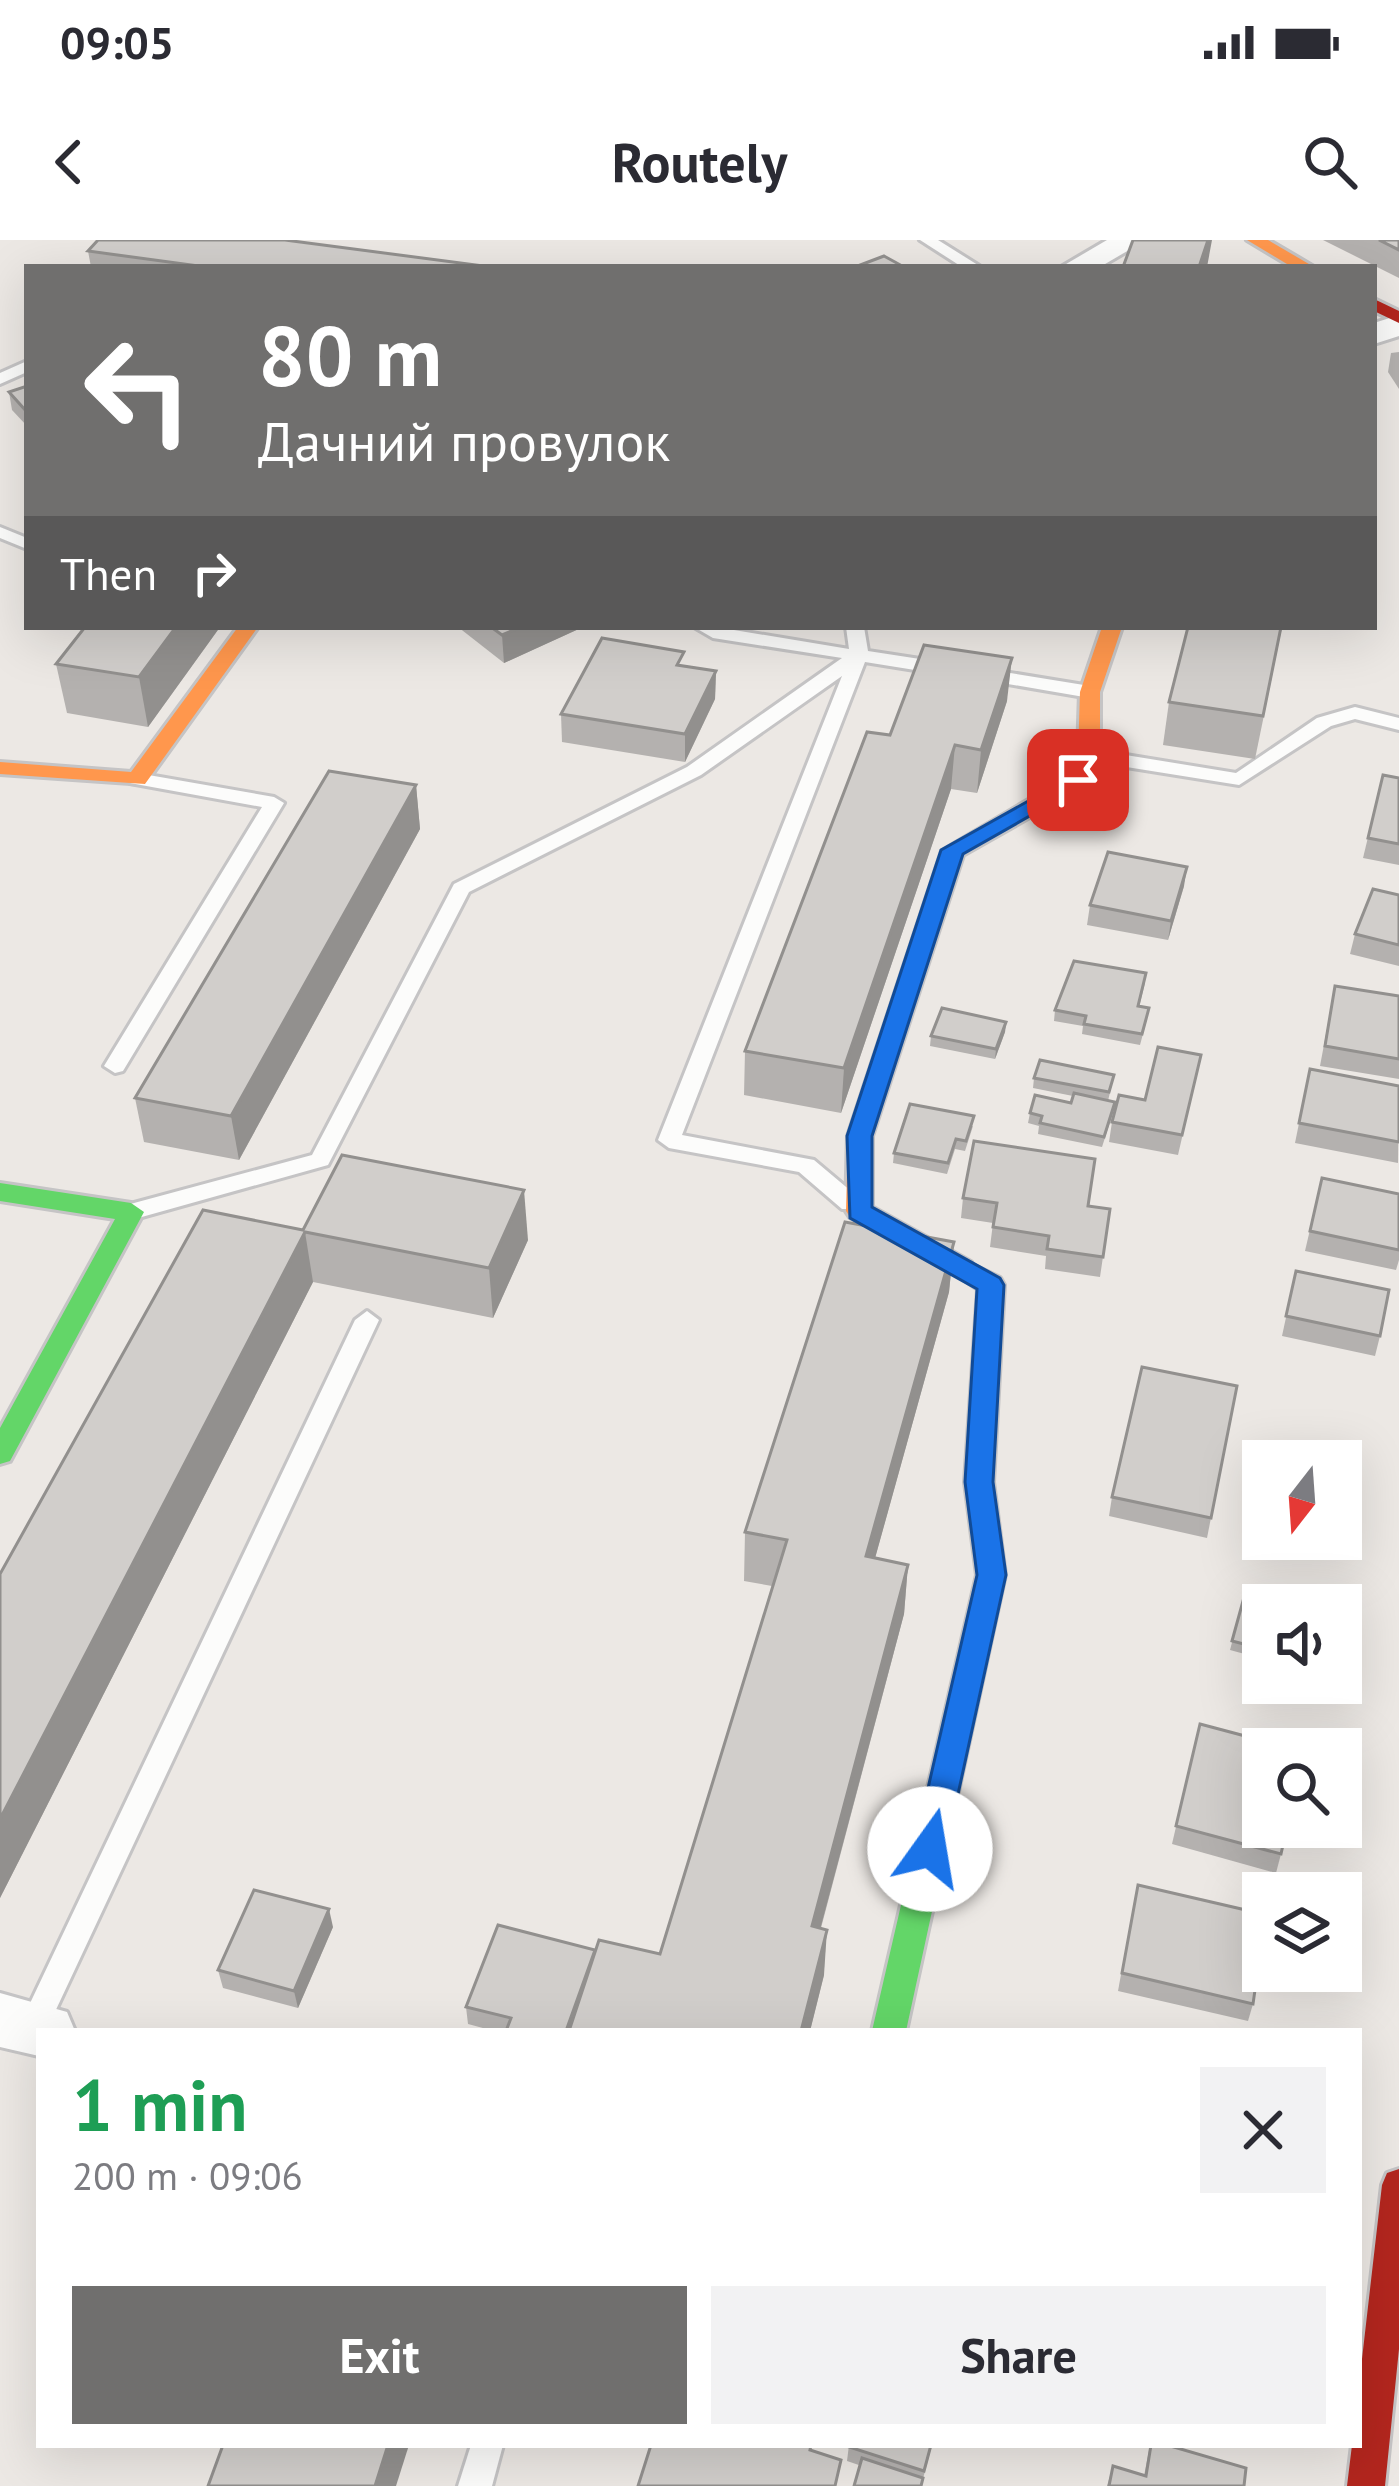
<!DOCTYPE html>
<meta charset="utf-8">
<style>
:root{--surface:#fff;--page:#f2f2f3;--text:#2b2b33;--muted:#7c7c81;--accent:#706f6e}
body{margin:0;font-family:"PT Sans",sans-serif;background:var(--page);color:var(--text);height:100vh;display:flex;flex-direction:column;font-size:45px;white-space:nowrap}
*{box-sizing:border-box;margin:0}
p{font-size:39px;color:var(--muted)}
.icon{flex:none;width:66px;height:66px;fill:none;stroke:currentColor;stroke-width:2;stroke-linecap:round;stroke-linejoin:round}
.map{position:relative;flex:1;overflow:hidden}
.sheet{position:absolute;left:36px;top:1788px;width:1326px;height:420px;display:flex;flex-direction:column;background:var(--surface);border-radius:0px;box-shadow:0 12px 48px #0002}
.sheet>*{flex:none}
.top-card{position:absolute;left:24px;top:24px;width:1353px;height:366px;border-radius:0px;box-shadow:0 12px 48px #0002;background:#706f6e;color:#fff;overflow:hidden}
.needle{width:78px;rotate:197deg}
.controls{position:absolute;left:1242px;top:1200px;display:grid;gap:24px}
.controls a{display:grid;place-items:center;width:120px;height:120px;border-radius:0px;background:var(--surface);box-shadow:0 12px 48px #0002;font-size:60px}
.pin{position:absolute;display:grid;place-items:center;width:102px;height:102px;color:#fff;margin:-51px;border-radius:24px;box-shadow:0 6px 18px #0006}
.me{position:absolute;width:132px;margin:-66px;rotate:13deg;stroke-linejoin:round;filter:drop-shadow(0 0 9px #0008)}
.turn{display:flex;align-items:center;gap:42px;height:252px;padding:0 36px;font-size:54px}
.turn .icon{width:156px;height:156px;stroke-width:2.5}
.turn b{display:block;font-size:84px;line-height:102px}
.then{display:flex;align-items:center;height:114px;padding:0 36px;background:#0003;gap:24px;font-size:45px}
.round{display:grid;place-items:center;flex:none;width:126px;height:126px;border-radius:0px;background:var(--page)}
.overview{display:flex;align-items:center;justify-content:space-between;height:204px;padding:0 36px}
h1{font-size:72px;font-weight:800;line-height:90px;color:#1e9e55}
.action{display:flex;gap:24px;margin-top:auto;padding:24px 36px}
.action a{flex:1;height:138px;border-radius:0px;background:var(--accent);color:#fff;font-size:48px;font-weight:800;line-height:138px;text-align:center}
.action a+a{background:var(--page);color:var(--text)}
.status{display:flex;justify-content:space-between;align-items:center;height:84px;padding:0 60px;background:var(--surface);direction:ltr}
.status svg{height:33px;fill:currentColor}
header{display:flex;justify-content:space-between;align-items:center;height:156px;padding:0 36px;background:var(--surface);font-size:54px;font-weight:800}
.map>svg:first-child{display:block}
.lines{fill:none;stroke-linecap:round;stroke-linejoin:round}
.lane-casing{stroke:#c5c4c5;stroke-width:6}
.street-casing{stroke:#c5c4c5;stroke-width:6}
.fast-casing{stroke:#c5c4c5;stroke-width:6}
.slow-casing{stroke:#c5c4c5;stroke-width:6}
.jam-casing{stroke:#c5c4c5;stroke-width:6}
.lane{fill:#fcfcfb;fill-rule:evenodd}
.street{fill:#fcfcfb;fill-rule:evenodd}
.fast{fill:#63d668;fill-rule:evenodd}
.slow{fill:#ff974d;fill-rule:evenodd}
.jam{fill:#b3261e;fill-rule:evenodd}
.wall{fill:#b4b1af}
.shaded-wall{fill:#92908e}
.building{fill:#d1cecb;stroke:#92908e;stroke-width:3}
.route{fill:#1a73e8;stroke:#114b97;stroke-width:3}
</style>
<div class="status"><b>09:05</b><svg viewBox="0 0 49 12"><path d="M0 12V9h3v3zM5 12V6h3v6zM10 12V3h3v9zM15 12V0h3v12zM26 1h20v11H26zM47 4h2v5h-2z"/></svg></div>
<header><svg class="icon" aria-label="back" viewBox="0 0 24 24"><path d="M15 5l-7 7 7 7"/></svg>Routely<svg class="icon" aria-label="search" viewBox="0 0 24 24"><circle cx="10" cy="10" r="6"/><path d="M15 15l6 6"/></svg></header>
<div class="map">
<svg width="1399" height="2246" viewBox="0 0 1399 2246">
<rect width="100%" height="100%" fill="#ece8e4"/>
<g class="lines">
<defs>
<g id="lane">
<polygon points="920,0 938,0 981,27 962,27"/>
<polygon points="27,121 27,132 0,144 0,133"/>
<polygon points="0,287 27,298 27,309 0,298"/>
<polygon points="694,387 716,387 849,409 846,387 864,387 868,411 946,423 955,429 946,435 865,422 682,895 814,920 858,957 861,963 858,969 842,969 799,932 669,908 658,900 842,436 701,535 469,652 328,925 131,980 123,978 120,972 123,966 312,915 454,644 687,527 842,418 713,398"/>
<polygon points="980,428 1090,446 1099,452 1090,458 973,438 973,430"/>
<polygon points="1355,467 1399,478 1399,490 1355,479 1331,486 1239,545 1089,521 1079,515 1089,509 1236,533 1317,478"/>
<polygon points="137,533 274,557 284,563 123,831 115,833 104,826 262,567 130,543 127,539"/>
<polygon points="367,1071 379,1080 46,1791 39,1791 39,1798 33,1800 23,1796 18,1787 23,1778 355,1080"/>
<polygon points="471,2205 503,2205 492,2246 458,2246"/>
</g>
<g id="street">
<polygon points="1107,0 1146,0 1100,27 1061,27"/>
<polygon points="1399,75 1399,96 1374,104 1374,83"/>
<polygon points="0,1753 67,1772 75,1791 39,1791 39,1816 0,1807"/>
</g>
<g id="fast">
<polygon points="0,943 131,963 144,972 10,1221 0,1224 0,1188 115,979 0,961"/>
<polygon points="962,1020 1000,1038 1004,1045 993,1242 1005,1335 906,1791 872,1791 977,1335 965,1242 978,1049 949,1029"/>
</g>
<g id="slow">
<polygon points="1247,0 1268,0 1314,27 1292,27"/>
<polygon points="238,387 258,387 145,544 0,534 0,522 131,532"/>
<polygon points="1102,387 1122,387 1100,452 1100,515 1086,545 963,615 872,896 872,967 971,1022 975,1029 971,1036 962,1038 850,977 846,971 848,896 942,611 1069,536 1078,515 1080,452"/>
</g>
<g id="jam">
<polygon points="1374,59 1399,71 1399,83 1374,71"/>
<polygon points="1399,1929 1399,2109 1385,2246 1347,2246 1352,2205 1359,2205 1359,2145 1382,1945 1387,1933"/>
</g>
</defs>
<use href="#lane" class="lane-casing"/>
<use href="#street" class="street-casing"/>
<use href="#fast" class="fast-casing"/>
<use href="#slow" class="slow-casing"/>
<use href="#jam" class="jam-casing"/>
<use href="#lane" class="lane"/>
<use href="#street" class="street"/>
<use href="#fast" class="fast"/>
<use href="#slow" class="slow"/>
<use href="#jam" class="jam"/>
</g>
<g class="wall">
<polygon points="1323,0 1399,0 1399,38"/>
<polygon points="88,11 491,27 91,27"/>
<polygon points="1399,112 1399,149 1388,132 1391,113"/>
<polygon points="27,146 27,186 12,170 9,152"/>
<polygon points="85,387 220,387 148,487 67,473 56,424"/>
<polygon points="458,387 583,387 504,423"/>
<polygon points="1282,387 1255,519 1163,505 1169,462"/>
<polygon points="684,426 716,431 715,459 685,522 562,502 561,474"/>
<polygon points="1007,461 977,553 951,549 841,873 744,855 745,811 890,495"/>
<polygon points="1383,535 1399,538 1399,625 1363,618"/>
<polygon points="416,545 420,589 239,920 144,902 135,858"/>
<polygon points="1184,646 1168,700 1087,685 1090,665"/>
<polygon points="1399,655 1399,726 1350,714 1355,694"/>
<polygon points="1145,743 1139,767 1147,779 1140,805 1082,794 1083,786 1054,781 1055,770"/>
<polygon points="1335,746 1399,756 1399,839 1320,826"/>
<polygon points="1006,782 1005,792 995,819 930,806 931,796"/>
<polygon points="1201,815 1178,915 1109,902 1112,882 1145,860"/>
<polygon points="1310,829 1399,846 1398,923 1295,903"/>
<polygon points="1114,835 1108,861 1113,873 1102,907 1038,894 1039,886 1028,883 1030,873 1071,863 1073,856 1033,848 1034,838"/>
<polygon points="973,886 965,911 955,909 947,934 893,923 894,913"/>
<polygon points="1322,938 1399,954 1399,1020 1396,1030 1305,1011"/>
<polygon points="963,958 1088,966 1110,969 1100,1037 1045,1029 1046,1016 990,1007 993,983 961,978"/>
<polygon points="303,990 528,1000 493,1078 313,1042 0,1658 0,1334"/>
<polygon points="954,1002 949,1052 875,1318 908,1325 904,1374 821,1688 824,1735 810,1791 494,1791 468,1784 466,1767 595,1710 660,1714 772,1346 744,1341 745,1292"/>
<polygon points="1296,1031 1380,1096 1375,1116 1282,1096"/>
<polygon points="1237,1146 1207,1298 1109,1276 1112,1257"/>
<polygon points="1246,1350 1263,1365 1263,1419 1230,1410"/>
<polygon points="1200,1484 1281,1614 1276,1633 1172,1604"/>
<polygon points="1134,1663 1253,1764 1248,1781 1118,1751"/>
<polygon points="333,1687 298,1768 223,1748 218,1730"/>
<polygon points="849,2205 932,2205 921,2246 847,2221"/>
<polygon points="1150,2205 1244,2246 1107,2246 1113,2226 1144,2236"/>
</g>
<g class="shaded-wall">
<polygon points="1208,0 1212,0 1207,27 1199,27"/>
<polygon points="176,387 220,387 148,487 139,437"/>
<polygon points="521,387 583,387 504,423 502,395"/>
<polygon points="1012,418 1007,461 977,553 981,510"/>
<polygon points="716,431 715,459 685,522 685,494"/>
<polygon points="955,505 951,549 841,873 844,828"/>
<polygon points="416,545 420,589 239,920 231,876"/>
<polygon points="1187,627 1184,646 1168,700 1171,681"/>
<polygon points="1006,782 1005,792 995,819 996,809"/>
<polygon points="524,950 528,1000 493,1078 489,1028"/>
<polygon points="305,992 313,1042 0,1658 0,1579"/>
<polygon points="954,1002 949,1052 862,1365 866,1316"/>
<polygon points="908,1325 904,1374 809,1731 812,1686"/>
<polygon points="329,1669 333,1687 298,1768 294,1751"/>
<polygon points="827,1690 824,1735 810,1791 801,1791"/>
<polygon points="595,1710 573,1791 566,1791"/>
<polygon points="388,2205 409,2205 396,2246 375,2246"/>
</g>
<g class="building">
<polygon points="98,0 285,0 491,27 206,27 88,11"/>
<polygon points="1133,0 1208,0 1199,27 1123,27"/>
<polygon points="1379,0 1399,0 1399,10"/>
<polygon points="884,16 904,27 855,27"/>
<polygon points="27,146 27,172 9,152"/>
<polygon points="85,387 176,387 139,437 56,424"/>
<polygon points="491,387 521,387 502,395"/>
<polygon points="1188,387 1281,387 1263,476 1169,462"/>
<polygon points="602,398 684,412 677,425 716,431 685,494 561,474"/>
<polygon points="924,405 1012,418 981,510 955,505 844,828 745,811 867,492 890,495"/>
<polygon points="329,531 416,545 231,876 135,858"/>
<polygon points="1383,535 1399,538 1399,604 1368,598"/>
<polygon points="1108,612 1187,627 1171,681 1090,665"/>
<polygon points="1373,649 1399,655 1399,705 1355,694"/>
<polygon points="1074,721 1146,733 1138,766 1149,768 1142,794 1084,784 1086,776 1055,770"/>
<polygon points="1335,746 1399,756 1399,819 1325,806"/>
<polygon points="942,768 1006,782 996,809 931,796"/>
<polygon points="1158,807 1201,815 1182,895 1112,882 1119,855 1145,860"/>
<polygon points="1040,820 1114,835 1109,852 1034,838"/>
<polygon points="1310,829 1399,846 1399,902 1299,883"/>
<polygon points="1074,853 1115,862 1104,897 1040,883 1042,876 1030,873 1035,855 1071,863"/>
<polygon points="910,864 974,876 966,901 956,899 948,923 894,913"/>
<polygon points="974,901 1095,919 1088,966 1110,969 1103,1017 1047,1009 1049,996 993,987 997,963 963,958"/>
<polygon points="342,915 524,950 489,1028 305,992 0,1579 0,1334 203,970 303,990"/>
<polygon points="1322,938 1399,954 1399,1010 1310,991"/>
<polygon points="845,982 954,1002 866,1316 908,1325 812,1686 827,1690 801,1791 569,1791 599,1700 660,1714 787,1300 745,1292"/>
<polygon points="1296,1031 1389,1050 1380,1096 1286,1076"/>
<polygon points="1142,1127 1237,1146 1211,1278 1112,1257"/>
<polygon points="1246,1350 1299,1365 1263,1365 1263,1409 1232,1401"/>
<polygon points="1200,1484 1294,1509 1263,1509 1263,1587 1287,1587 1281,1614 1176,1586"/>
<polygon points="1138,1645 1263,1674 1263,1695 1253,1764 1122,1733"/>
<polygon points="254,1650 329,1669 294,1751 218,1730"/>
<polygon points="498,1685 595,1710 566,1791 506,1791 511,1778 466,1767"/>
<polygon points="223,2205 388,2205 375,2246 208,2246"/>
<polygon points="651,2205 811,2205 810,2210 841,2220 835,2246 638,2246"/>
<polygon points="849,2205 931,2205 924,2231 849,2207"/>
<polygon points="1151,2205 1167,2205 1246,2228 1244,2246 1109,2246 1113,2226 1146,2236"/>
<polygon points="862,2218 923,2238 921,2246 854,2246"/>
</g>
<polygon class="route" points="1078,533 1086,535 1086,544 963,614 872,896 872,967 1000,1038 1004,1045 993,1242 1006,1335 946,1609 941,1618 930,1622 918,1618 914,1609 977,1335 965,1242 977,1049 850,978 847,896 941,610"/>
</svg>
<div class="controls">
<a><svg class="needle" viewBox="-14 -14 28 28"><path d="M0-13l5 13h-10z" fill="#e53935"/><path d="M0 13l5-13h-10z" fill="#7c7c81"/></svg></a>
<a><svg class="icon" aria-label="sound" viewBox="0 0 24 24"><path d="M4 9h4l5-4v14l-5-4H4zM17 9q2 3 0 6"/></svg></a>
<a><svg class="icon" aria-label="search" viewBox="0 0 24 24"><circle cx="10" cy="10" r="6"/><path d="M15 15l6 6"/></svg></a>
<a><svg class="icon" aria-label="layers" viewBox="0 0 24 24"><path d="M12 4l9 5-9 5-9-5zM3 14l9 5 9-5"/></svg></a>
</div>
<div class="pin" style="left:1078px;top:540px;background:#d93025"><svg class="icon" aria-label="arrive" viewBox="0 0 24 24"><path d="M6 21V4h12l-3 4 3 4H6"/></svg></div>
<svg class="me" style="left:930px;top:1609px" viewBox="-20 -20 40 40"><circle r="19" fill="#fff"/><path d="M0-13L10 11 0 6-10 11z" fill="#1a73e8"/></svg>
<div class="top-card">
<div class="turn"><svg class="icon" aria-label="left" viewBox="0 0 24 24"><path d="M17 20v-9H6M10 6l-5 5 5 5"/></svg><div><b>80 m</b>Дачний провулок</div></div>
<div class="then">Then<svg class="icon" aria-label="right" viewBox="0 0 24 24"><path d="M7 20v-9h11M14 6l5 5-5 5"/></svg></div>
</div>
<section class="sheet">
<div class="overview"><div><h1>1 min</h1><p>200 m · 09:06</p></div><a class="round"><svg class="icon" aria-label="close" viewBox="0 0 24 24"><path d="M6 6l12 12M18 6L6 18"/></svg></a></div>
<div class="action"><a>Exit</a><a>Share</a></div>
</section>
</div>
